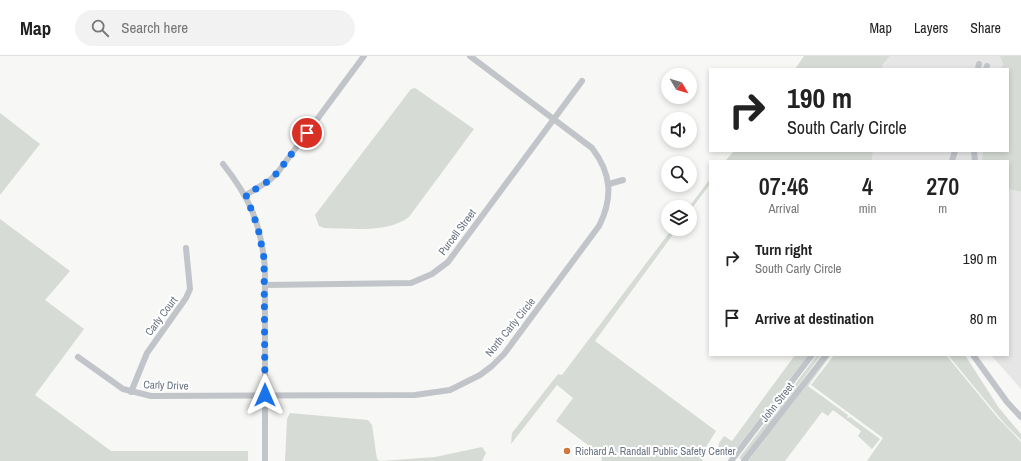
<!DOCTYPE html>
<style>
:root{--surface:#fff;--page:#f2f2f2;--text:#222;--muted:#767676;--line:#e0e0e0}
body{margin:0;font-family:"Archivo Narrow",sans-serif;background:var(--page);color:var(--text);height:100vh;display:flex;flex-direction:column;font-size:15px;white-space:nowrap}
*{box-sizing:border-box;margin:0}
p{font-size:13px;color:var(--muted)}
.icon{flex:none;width:22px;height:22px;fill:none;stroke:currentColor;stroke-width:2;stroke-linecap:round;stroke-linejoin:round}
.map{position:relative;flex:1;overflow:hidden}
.details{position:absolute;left:709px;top:104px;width:300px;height:196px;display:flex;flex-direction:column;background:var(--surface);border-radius:0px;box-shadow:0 2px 6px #0003}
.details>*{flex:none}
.hud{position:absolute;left:709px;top:12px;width:300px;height:84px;border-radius:0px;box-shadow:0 2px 6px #0003;background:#fff;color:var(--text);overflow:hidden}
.needle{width:26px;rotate:128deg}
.buttons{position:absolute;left:661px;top:12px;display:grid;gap:8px}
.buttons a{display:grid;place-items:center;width:36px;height:36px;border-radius:50%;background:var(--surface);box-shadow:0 2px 6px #0003;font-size:20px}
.pin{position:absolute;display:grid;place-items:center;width:34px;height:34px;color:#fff;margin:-17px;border:2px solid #fff;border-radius:50%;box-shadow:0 1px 4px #0007}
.me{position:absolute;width:44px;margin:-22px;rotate:0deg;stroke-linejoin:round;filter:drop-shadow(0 0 3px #0008)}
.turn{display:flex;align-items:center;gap:14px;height:84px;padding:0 12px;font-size:18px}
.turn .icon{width:52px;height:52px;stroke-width:2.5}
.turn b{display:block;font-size:28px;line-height:34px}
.eta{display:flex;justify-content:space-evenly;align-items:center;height:68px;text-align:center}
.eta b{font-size:24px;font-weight:600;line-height:28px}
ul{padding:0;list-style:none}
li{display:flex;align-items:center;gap:12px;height:60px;padding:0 12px}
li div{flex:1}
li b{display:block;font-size:15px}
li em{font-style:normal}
header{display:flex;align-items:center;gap:24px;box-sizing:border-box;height:56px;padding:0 20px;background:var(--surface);border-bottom:1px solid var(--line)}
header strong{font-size:19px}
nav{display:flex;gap:22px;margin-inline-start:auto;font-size:14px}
.search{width:280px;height:36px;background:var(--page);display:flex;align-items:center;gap:10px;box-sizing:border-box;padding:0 14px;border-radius:22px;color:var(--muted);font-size:15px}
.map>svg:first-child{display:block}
.built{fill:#e5e6e5}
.green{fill:#d6dcd5}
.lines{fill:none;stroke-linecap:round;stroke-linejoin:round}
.minor{stroke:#c1c4c8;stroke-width:6}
.route{stroke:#1a73e8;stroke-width:7;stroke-dasharray:0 12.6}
.poi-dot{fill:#ce773f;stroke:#fff;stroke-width:1.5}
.labels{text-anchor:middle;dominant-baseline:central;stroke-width:4;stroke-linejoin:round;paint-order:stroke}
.street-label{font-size:11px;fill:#6a7482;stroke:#fff}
.poi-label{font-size:11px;fill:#6a7482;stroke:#fff;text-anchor:start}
</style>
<header>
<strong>Map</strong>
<div class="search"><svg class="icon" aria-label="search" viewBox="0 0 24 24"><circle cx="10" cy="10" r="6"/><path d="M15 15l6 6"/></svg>Search here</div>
<nav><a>Map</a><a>Layers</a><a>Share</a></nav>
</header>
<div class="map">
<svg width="1021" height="405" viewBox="0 0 1021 405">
<rect width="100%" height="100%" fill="#f7f7f5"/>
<g class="built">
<polygon points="890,0 1000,0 1003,10 1001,13 882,13 883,8"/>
<polygon points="873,95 983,95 984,101 982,105 872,105"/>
<polygon points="1008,133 1021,136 1021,333 991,299 1008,299"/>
</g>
<g class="green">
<polygon points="804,0 890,0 883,8 882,13 795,13"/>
<polygon points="1000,0 1021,0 1021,136 1008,133 1008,105 982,105 983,95 1008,95 1008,13 1001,13 1003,9"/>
<path d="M415,32L474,73L409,161C386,178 351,172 324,172L319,170L315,159L411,33Z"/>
<polygon points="0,57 40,88 0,139"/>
<polygon points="734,95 873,95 872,105 725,105"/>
<polygon points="710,123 710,128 690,155 689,151"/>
<polygon points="0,163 70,215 45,244 84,273 35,339 111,395 248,395 248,405 0,405"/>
<polygon points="672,173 677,173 595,285 716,375 706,391 703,393 700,401 703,405 602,405 601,399 556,365 573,342 557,329 511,388 512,377 558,318 562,319"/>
<polygon points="795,299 808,299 733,397 728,401 723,400 718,396 719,387 724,380 732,385"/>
<polygon points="817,299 821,299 742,404 739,402"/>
<polygon points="829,299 831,299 808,330 848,359 847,362 850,361 880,383 872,393 858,380 861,375 833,354 828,360 822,356 785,405 748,405"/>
<polygon points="834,299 946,299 998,362 1021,386 1021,405 867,405 883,382 811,329"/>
<polygon points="948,299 965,299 999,352 1021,378 1021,384 1004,367"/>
<polygon points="290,357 368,364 372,369 377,403 380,405 435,401 482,391 486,397 482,405 285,405 287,363"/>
</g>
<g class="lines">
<g class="minor">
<polyline points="978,13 979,8"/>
<polyline points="986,13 987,10"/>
<polyline points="974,95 975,105"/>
<polyline points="952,105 955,95"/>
<path d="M223,108C250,142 261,168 265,212V405"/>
<polyline points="609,128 623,124"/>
<polyline points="246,139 270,124 278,116 364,0"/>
<polyline points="265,229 411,227 432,218 448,206 582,25"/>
<polyline points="973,299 1007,346 1021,361"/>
<path d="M78,301L123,333L151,340L415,339L450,334L480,319L492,310L504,298L599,170C613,142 612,118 592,92L470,0"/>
<polyline points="131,336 147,297 186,242 190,233 186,192"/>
<polyline points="731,405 812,299"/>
<polyline points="744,405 826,299"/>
</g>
</g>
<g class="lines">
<polyline class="route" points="265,339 264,202 258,172 246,139 270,124 278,116 307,77"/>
</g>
<circle class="poi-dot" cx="567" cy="395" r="4"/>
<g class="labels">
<g class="street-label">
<text transform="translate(457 176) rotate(-53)">Purcell Street</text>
<text transform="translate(161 260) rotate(-53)">Carly Court</text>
<text transform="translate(510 271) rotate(-51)">North Carly Circle</text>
<text transform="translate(166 329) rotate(2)">Carly Drive</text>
<text transform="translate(777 346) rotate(-52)">John Street</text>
</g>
<g class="poi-label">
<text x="575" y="395">Richard A. Randall Public Safety Center</text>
</g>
</g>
</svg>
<div class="buttons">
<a><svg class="needle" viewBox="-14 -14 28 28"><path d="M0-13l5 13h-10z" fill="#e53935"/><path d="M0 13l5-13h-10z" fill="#767676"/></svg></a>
<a><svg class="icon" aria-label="sound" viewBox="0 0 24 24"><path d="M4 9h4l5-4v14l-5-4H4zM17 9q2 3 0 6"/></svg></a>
<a><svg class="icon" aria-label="search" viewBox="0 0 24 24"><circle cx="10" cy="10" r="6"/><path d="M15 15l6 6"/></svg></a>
<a><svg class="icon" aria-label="layers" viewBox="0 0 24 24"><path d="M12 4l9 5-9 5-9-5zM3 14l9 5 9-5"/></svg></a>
</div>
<div class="pin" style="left:307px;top:77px;background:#d93025"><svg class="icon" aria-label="arrive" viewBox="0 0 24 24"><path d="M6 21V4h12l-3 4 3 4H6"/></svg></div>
<svg class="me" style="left:265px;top:339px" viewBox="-20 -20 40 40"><path d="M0-17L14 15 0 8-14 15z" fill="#1a73e8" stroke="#fff" stroke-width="4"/></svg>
<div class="hud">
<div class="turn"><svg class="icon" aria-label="right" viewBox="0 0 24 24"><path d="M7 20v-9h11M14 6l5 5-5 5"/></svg><div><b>190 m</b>South Carly Circle</div></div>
</div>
<section class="details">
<div class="eta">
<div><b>07:46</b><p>Arrival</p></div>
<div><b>4</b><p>min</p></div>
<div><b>270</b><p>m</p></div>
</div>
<ul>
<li><svg class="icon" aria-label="right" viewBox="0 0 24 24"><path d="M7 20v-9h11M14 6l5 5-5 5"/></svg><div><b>Turn right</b><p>South Carly Circle</p></div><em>190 m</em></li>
<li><svg class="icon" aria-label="arrive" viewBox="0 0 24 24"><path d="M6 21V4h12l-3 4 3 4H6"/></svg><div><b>Arrive at destination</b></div><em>80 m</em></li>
</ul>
</section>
</div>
